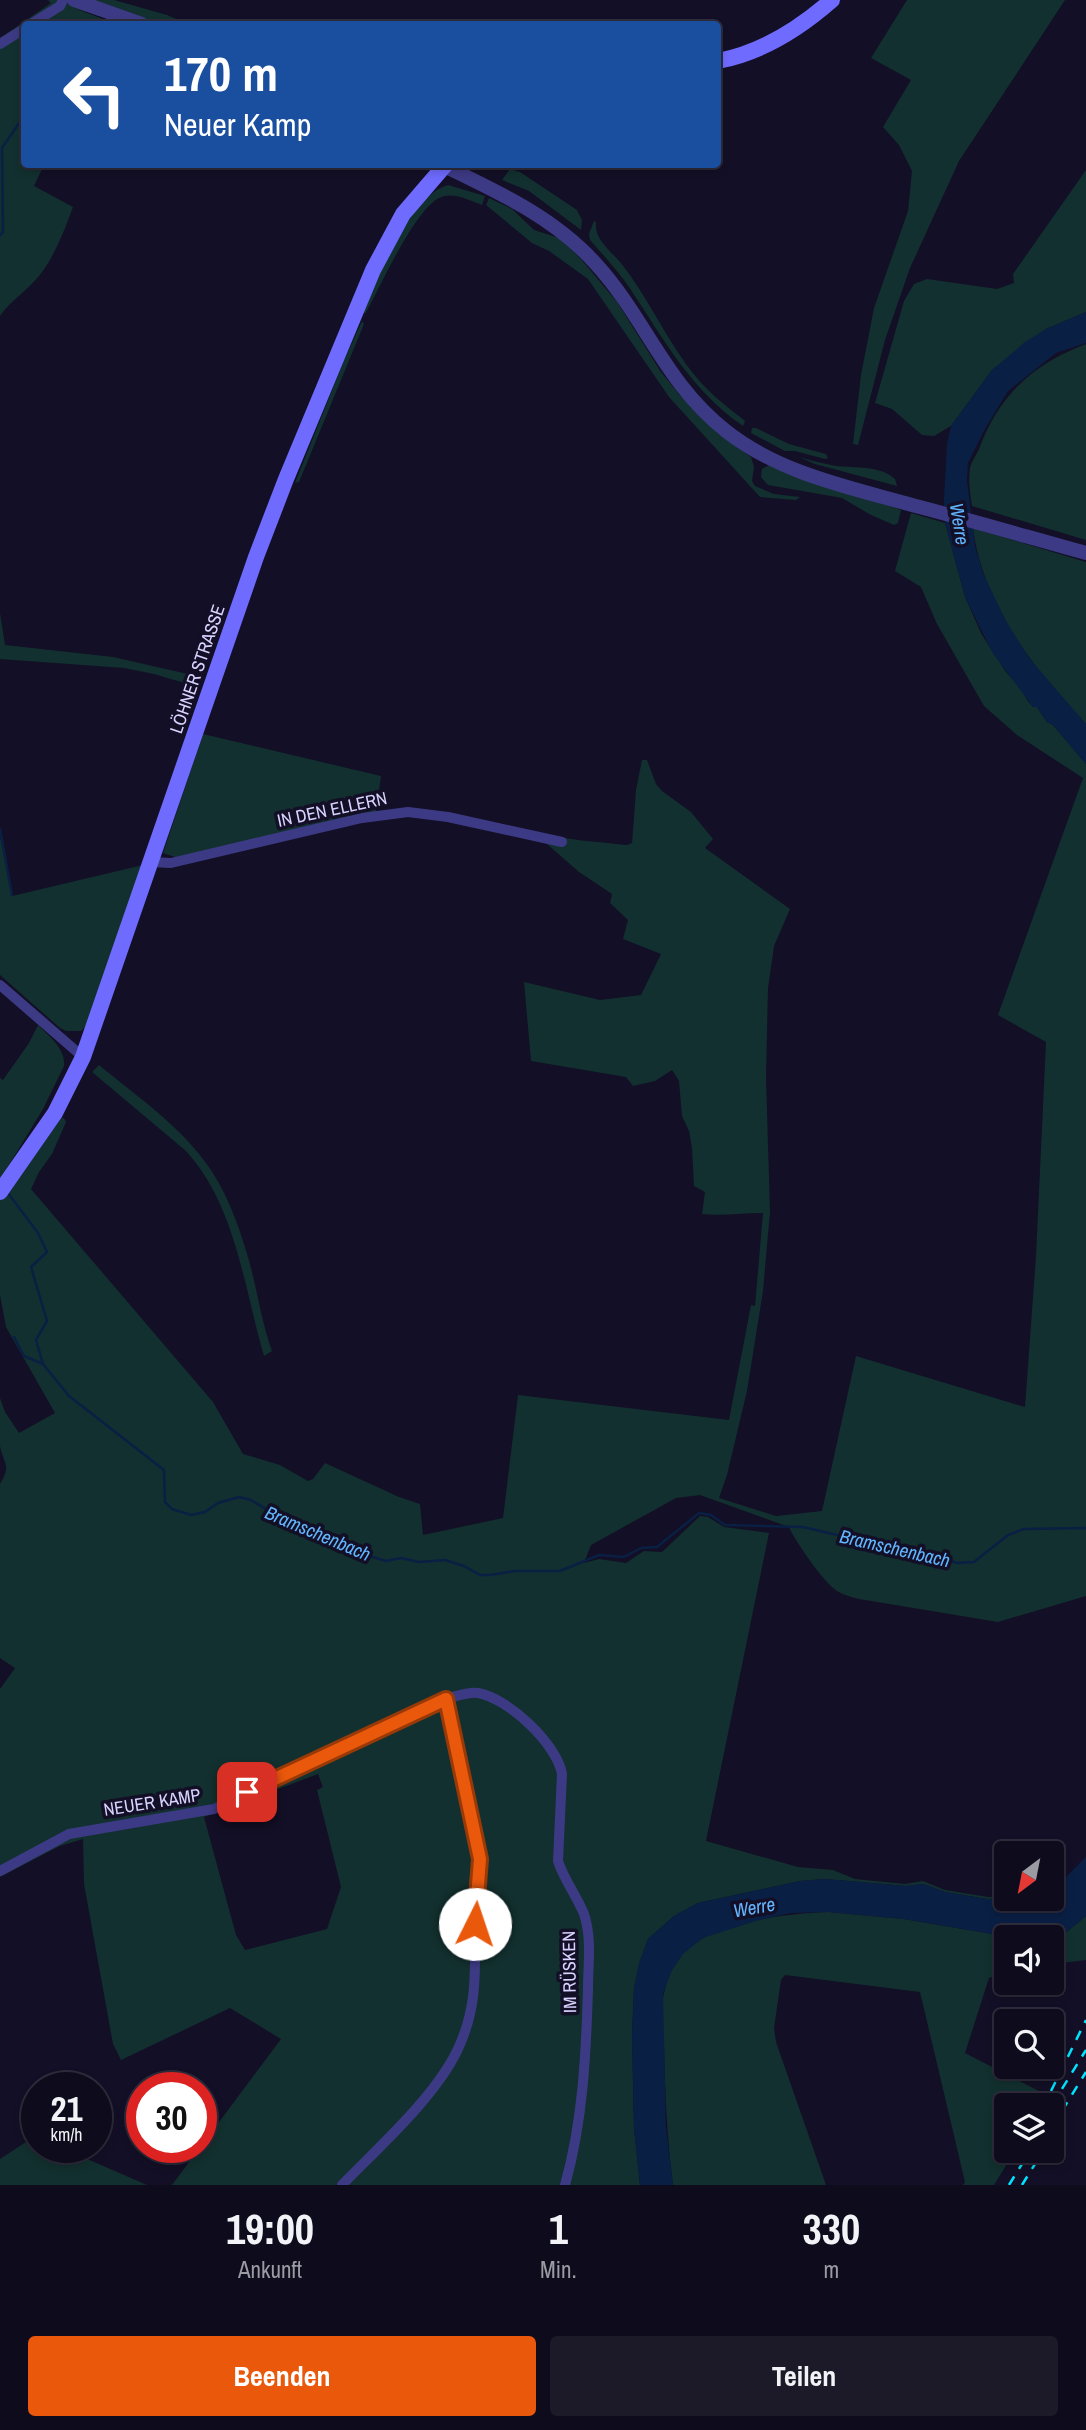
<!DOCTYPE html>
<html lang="de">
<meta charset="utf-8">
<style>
:root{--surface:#0e0b1c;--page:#1c1929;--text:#f1f3f6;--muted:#9b9ba3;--line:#2e2b3b;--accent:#ea580c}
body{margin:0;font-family:"Archivo Narrow",sans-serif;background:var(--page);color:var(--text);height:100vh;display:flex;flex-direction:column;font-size:26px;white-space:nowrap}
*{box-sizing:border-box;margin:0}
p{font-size:23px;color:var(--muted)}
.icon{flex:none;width:38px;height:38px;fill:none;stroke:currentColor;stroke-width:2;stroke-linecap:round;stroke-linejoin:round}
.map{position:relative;height:2185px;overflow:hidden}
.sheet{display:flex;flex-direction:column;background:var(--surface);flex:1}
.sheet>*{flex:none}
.hud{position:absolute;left:21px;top:21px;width:700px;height:147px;border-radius:7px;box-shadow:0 4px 10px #0003,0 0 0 2px var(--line);background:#1a4fa0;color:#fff;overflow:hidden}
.needle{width:46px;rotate:212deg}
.fabs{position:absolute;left:994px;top:1841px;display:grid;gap:14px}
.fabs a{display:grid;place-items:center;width:70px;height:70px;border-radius:7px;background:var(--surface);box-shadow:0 4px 10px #0003,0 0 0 2px var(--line);font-size:35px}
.speed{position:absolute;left:21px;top:2072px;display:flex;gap:14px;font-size:35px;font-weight:700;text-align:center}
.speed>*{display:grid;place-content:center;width:91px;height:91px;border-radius:50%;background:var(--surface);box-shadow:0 4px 10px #0003,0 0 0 2px var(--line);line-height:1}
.speed small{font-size:18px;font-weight:400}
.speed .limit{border:10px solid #d22;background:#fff;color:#111}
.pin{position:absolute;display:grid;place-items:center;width:60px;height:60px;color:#fff;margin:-30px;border-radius:14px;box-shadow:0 4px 10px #0006}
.me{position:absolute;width:77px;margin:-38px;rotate:4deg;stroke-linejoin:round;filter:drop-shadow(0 0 5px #0008)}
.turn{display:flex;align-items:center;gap:24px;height:147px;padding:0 28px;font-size:32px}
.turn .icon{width:91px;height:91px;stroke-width:2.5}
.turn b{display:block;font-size:49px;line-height:60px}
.eta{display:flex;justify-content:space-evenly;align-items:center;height:119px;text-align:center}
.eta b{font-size:42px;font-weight:700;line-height:49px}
.cta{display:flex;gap:14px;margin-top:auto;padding:14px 28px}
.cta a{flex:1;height:80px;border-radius:7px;background:var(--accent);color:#fff;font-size:28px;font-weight:700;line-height:80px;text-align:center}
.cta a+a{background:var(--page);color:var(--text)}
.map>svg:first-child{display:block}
.green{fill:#12302f;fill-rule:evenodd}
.water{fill:#0a1f44}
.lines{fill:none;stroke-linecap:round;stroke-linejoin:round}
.stream{stroke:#0a1f44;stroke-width:2.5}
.minor{stroke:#3d3a85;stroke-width:10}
.tertiary{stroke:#3d3a85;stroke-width:14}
.secondary{stroke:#6f6bff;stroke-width:16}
.rail{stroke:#00e5ff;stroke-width:2.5;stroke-dasharray:10 9;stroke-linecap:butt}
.route-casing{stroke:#983908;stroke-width:18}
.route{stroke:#ea580c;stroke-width:12}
.labels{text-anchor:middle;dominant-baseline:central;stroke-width:7;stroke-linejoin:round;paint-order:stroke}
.street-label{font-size:18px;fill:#d9d4ff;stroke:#130f26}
.water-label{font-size:19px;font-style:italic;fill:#62b6ff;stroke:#130f26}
</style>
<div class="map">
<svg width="1086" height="2185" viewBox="0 0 1086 2185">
<rect width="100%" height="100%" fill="#130f26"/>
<g class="green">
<path d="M48,0H114L167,15L188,24H126L74,8L116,24H24V164L44,165L34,186L73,207C64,231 55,256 39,276C27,291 11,300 0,316V38L51,3Z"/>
<polygon points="907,0 1065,0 959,161 910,268 885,340 858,445 853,444 861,375 874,308 908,211 912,171 899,145 883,127 911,80 871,58"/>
<polygon points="510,169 520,172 577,210 582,220 581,230 529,191 502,180"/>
<polygon points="1086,170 1086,312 1046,329 992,370 951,426 934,436 922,435 892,409 875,403 904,301 914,284 927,279 997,289 1014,283 1013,274"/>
<path d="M448,185L485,196L482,205C469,200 452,191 439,198C413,212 381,286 365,314L363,310L367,299C382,269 413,194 448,185Z"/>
<polygon points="489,198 512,209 534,230 559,238 581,259 617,302 661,372 679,394 719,434 751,457 754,467 752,481 755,486 774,494 800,497 796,500 760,497 669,397 588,279 549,251 532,243 486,205"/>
<path d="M594,221L596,222C594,239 610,250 620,262C649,298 667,342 697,378C711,395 729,408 745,421L743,426C692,391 664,340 631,290C619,272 604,256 590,240L589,234Z"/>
<polygon points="362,321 364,324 299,482 295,483 343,363"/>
<path d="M1086,344V540L972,506C970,493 968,481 970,468C971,462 976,456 979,449C999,395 1033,364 1086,344Z"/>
<polygon points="752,428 756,428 789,444 826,454 828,458 825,459 795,451 785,451 751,433"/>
<path d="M799,457C810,460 820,463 831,465C851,469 879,464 895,479L897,486L815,464Z"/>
<polygon points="769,465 901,510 898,523 894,525 871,515 842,498 768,485 761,477 762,469"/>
<path d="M911,513L945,523L965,597L982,635L1006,672L1022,689L1027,700L1033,707H1037L1047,722L1053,725L1086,764V1596L998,1622L859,1599C851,1597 844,1595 837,1591C824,1583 795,1541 789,1527L700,1495L676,1498L591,1545L584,1563L599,1559L626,1563L644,1551L662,1552L700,1516L708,1517L724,1527L769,1533L706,1841L798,1867L833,1870L855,1879L905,1884L923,1881L945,1890L988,1897L1006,1896V1898L987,1899L945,1892L923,1884L906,1886L825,1879L800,1881L698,1903L674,1916L648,1939L639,1964L634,1988L632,2036L634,2128L640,2185H172L281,2039L230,2008L121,2060L113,2044L84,1884L83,1839L60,1846L0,1877V1689L15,1668L0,1658V1484C12,1465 3,1463 0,1446C0,1431 0,1413 0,1398L5,1412L19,1433L55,1413L6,1327L0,1295V1078L3,1080L29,1043L38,1025C49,1036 66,1049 64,1066L43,1109L1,1178L10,1191L61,1118H64L66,1122L52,1154L39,1172L31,1189L213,1402L243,1454L280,1465L308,1481L313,1479L325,1463L399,1497L420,1504L423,1535L503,1518L518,1395L729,1420L751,1305L755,1306L763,1213C742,1213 723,1216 702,1214L705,1192L694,1186L692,1148L689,1131L682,1116L679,1081L672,1070L655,1081L633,1086L626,1077L531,1061L524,982L600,1000L641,995L661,954L623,939L628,920L610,903L612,894L579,872L547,844L537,840L427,816L401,815L375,819L178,864L175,857L163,853L203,734L381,776L376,812C434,806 485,823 541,834C569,840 599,842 627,845L632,843L636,790L642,760H647L656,784L662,791L691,812L713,839L705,848L790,909L774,946L768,988L766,1077L770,1212L763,1291L747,1391L727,1475L719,1498L776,1516L822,1511L856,1356L1025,1407L1036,1256L1046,1042L998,1015L1083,778L1017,735L984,706L937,624L921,587L895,571ZM318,1774L323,1787L317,1790L341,1887L327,1929L245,1950L236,1935L204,1817Z"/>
<path d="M973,528L1086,562V724C1034,669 983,606 973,528Z"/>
<polygon points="0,613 5,645 113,657 201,677 198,687 154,674 124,668 0,659"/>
<polygon points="0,836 12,896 143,865 86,1026 81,1031 66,1031 60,1028 0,975"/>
<path d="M99,1065C134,1094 175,1122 203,1159C225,1187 238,1223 248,1257C257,1288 261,1320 272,1351L264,1356C244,1288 236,1206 186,1151L92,1072Z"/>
<path d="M829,1912L904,1919L1010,1937H1006V1972L989,1978L965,2053L1043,2093L1038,2105H1006V2151H1015L994,2185H963L965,2182L920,1992L785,1975L781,1980L774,2028L776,2042L826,2185H673C667,2138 665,2093 664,2046C663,2029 660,2009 664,1993C667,1979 673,1964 682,1954C711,1922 788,1913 829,1912Z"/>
<polygon points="1086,1916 1086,1960 1052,1964 1050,1937 1064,1934"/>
<polygon points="26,2142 37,2144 37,2147 69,2151 147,2185 0,2185 0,2159"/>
</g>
<g class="water">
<polygon points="1086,312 1086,343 1056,353 1008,391 985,429 968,463 967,480 975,546 983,573 1006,621 1029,658 1086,724 1086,764 1053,725 1047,722 1037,707 1033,707 992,652 965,597 945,523 944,499 947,444 951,426 992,370 1025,342 1046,329"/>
<polygon points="1086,1857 1086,1916 1064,1934 1050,1937 1010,1937 904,1919 829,1912 791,1913 759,1920 703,1938 683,1954 671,1972 663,1994 666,2127 673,2185 640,2185 634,2128 632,2036 634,1988 639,1964 648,1939 674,1916 698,1903 800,1881 825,1879 906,1886 923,1884 945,1892 987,1899 1052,1899 1052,1889 1062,1881"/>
</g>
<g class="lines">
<g class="stream">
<polyline points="95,24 96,23"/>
<polyline points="0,235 3,232 2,148 24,116"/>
<polyline points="0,829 12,895"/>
<polyline points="8,1193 38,1233 47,1252 31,1267 47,1321 36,1340 43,1364 69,1396 164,1470 165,1502 172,1509 191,1515 205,1512 218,1503 239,1497 251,1500 296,1527 313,1529 346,1549 386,1561 401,1558 419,1562 445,1560 464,1566 480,1575 490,1575 515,1571 560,1571 599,1555 624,1557 641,1548 657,1547 699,1513 711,1515 725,1525 803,1527 958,1563 974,1562 1008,1535 1024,1529 1086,1528"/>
<polyline points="14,1337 24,1356 43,1364"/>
</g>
<g class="minor">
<polyline points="31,24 60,6 63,0"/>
<polyline points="0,44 24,29"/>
<polyline points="151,862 171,863 362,818 408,812 448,817 562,842"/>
<polyline points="0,985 83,1057"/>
<path d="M0,1871L69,1834L214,1809L445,1699C455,1697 468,1691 478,1693C508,1698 557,1744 562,1774L558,1861C564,1880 577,1896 584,1914C592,1938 588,1964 588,1989C586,2055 583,2121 565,2185"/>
<path d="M342,2185C379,2147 434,2098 457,2051C478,2007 475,1972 475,1926C476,1903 482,1878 479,1856C471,1804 457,1751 445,1699"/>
</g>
<g class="tertiary">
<polyline points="74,0 142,24"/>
<path d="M440,164C496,191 554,217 596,264C646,319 664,382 726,431C779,473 848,487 912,505C970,520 1028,537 1086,553"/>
</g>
<g class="secondary">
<path d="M718,61C761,53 799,29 832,0"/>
<polyline points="0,1192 55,1113 83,1057 256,557 286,479 373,270 403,214 446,164"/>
</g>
<g class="rail">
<polyline points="1051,2091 1086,2020"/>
<polyline points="1052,2105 1086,2050"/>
<polyline points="1052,2127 1086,2072"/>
<polyline points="1009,2185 1030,2151"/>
<polyline points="1022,2185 1043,2151"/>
</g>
</g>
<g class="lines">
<defs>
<polyline id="route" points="247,1792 446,1699 480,1859 475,1924"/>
</defs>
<use href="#route" class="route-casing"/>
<use href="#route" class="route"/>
</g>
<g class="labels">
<g class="street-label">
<text transform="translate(197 669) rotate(-71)">LÖHNER STRASSE</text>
<text transform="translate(332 809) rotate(-12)">IN DEN ELLERN</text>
<text transform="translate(152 1802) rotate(-9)">NEUER KAMP</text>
<text transform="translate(569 1972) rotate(-91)">IM RÜSKEN</text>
</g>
<g class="water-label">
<text transform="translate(960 524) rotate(81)">Werre</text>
<text transform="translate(318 1533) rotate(23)">Bramschenbach</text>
<text transform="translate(895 1548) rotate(13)">Bramschenbach</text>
<text transform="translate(754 1907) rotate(-10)">Werre</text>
</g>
</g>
</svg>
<div class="fabs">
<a><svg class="needle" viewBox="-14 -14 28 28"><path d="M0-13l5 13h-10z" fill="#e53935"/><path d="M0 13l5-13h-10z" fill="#9b9ba3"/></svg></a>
<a><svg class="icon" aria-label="sound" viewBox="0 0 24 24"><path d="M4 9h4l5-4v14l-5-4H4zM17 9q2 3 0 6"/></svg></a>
<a><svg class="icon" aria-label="search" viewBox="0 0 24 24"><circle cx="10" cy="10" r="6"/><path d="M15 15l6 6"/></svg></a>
<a><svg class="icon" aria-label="layers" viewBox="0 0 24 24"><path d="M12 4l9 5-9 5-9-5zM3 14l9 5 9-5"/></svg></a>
</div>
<div class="speed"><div>21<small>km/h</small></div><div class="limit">30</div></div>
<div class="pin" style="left:247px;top:1792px;background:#d93025"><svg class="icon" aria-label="arrive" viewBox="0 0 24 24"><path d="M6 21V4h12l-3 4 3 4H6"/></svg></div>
<svg class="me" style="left:475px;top:1924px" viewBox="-20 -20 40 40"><circle r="19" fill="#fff"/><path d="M0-13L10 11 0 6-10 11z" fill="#ea580c"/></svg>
<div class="hud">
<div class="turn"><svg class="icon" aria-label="left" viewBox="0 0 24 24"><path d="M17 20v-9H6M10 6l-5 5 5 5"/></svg><div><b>170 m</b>Neuer Kamp</div></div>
</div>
</div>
<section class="sheet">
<div class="eta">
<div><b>19:00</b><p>Ankunft</p></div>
<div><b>1</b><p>Min.</p></div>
<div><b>330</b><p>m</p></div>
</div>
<div class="cta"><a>Beenden</a><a>Teilen</a></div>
</section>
